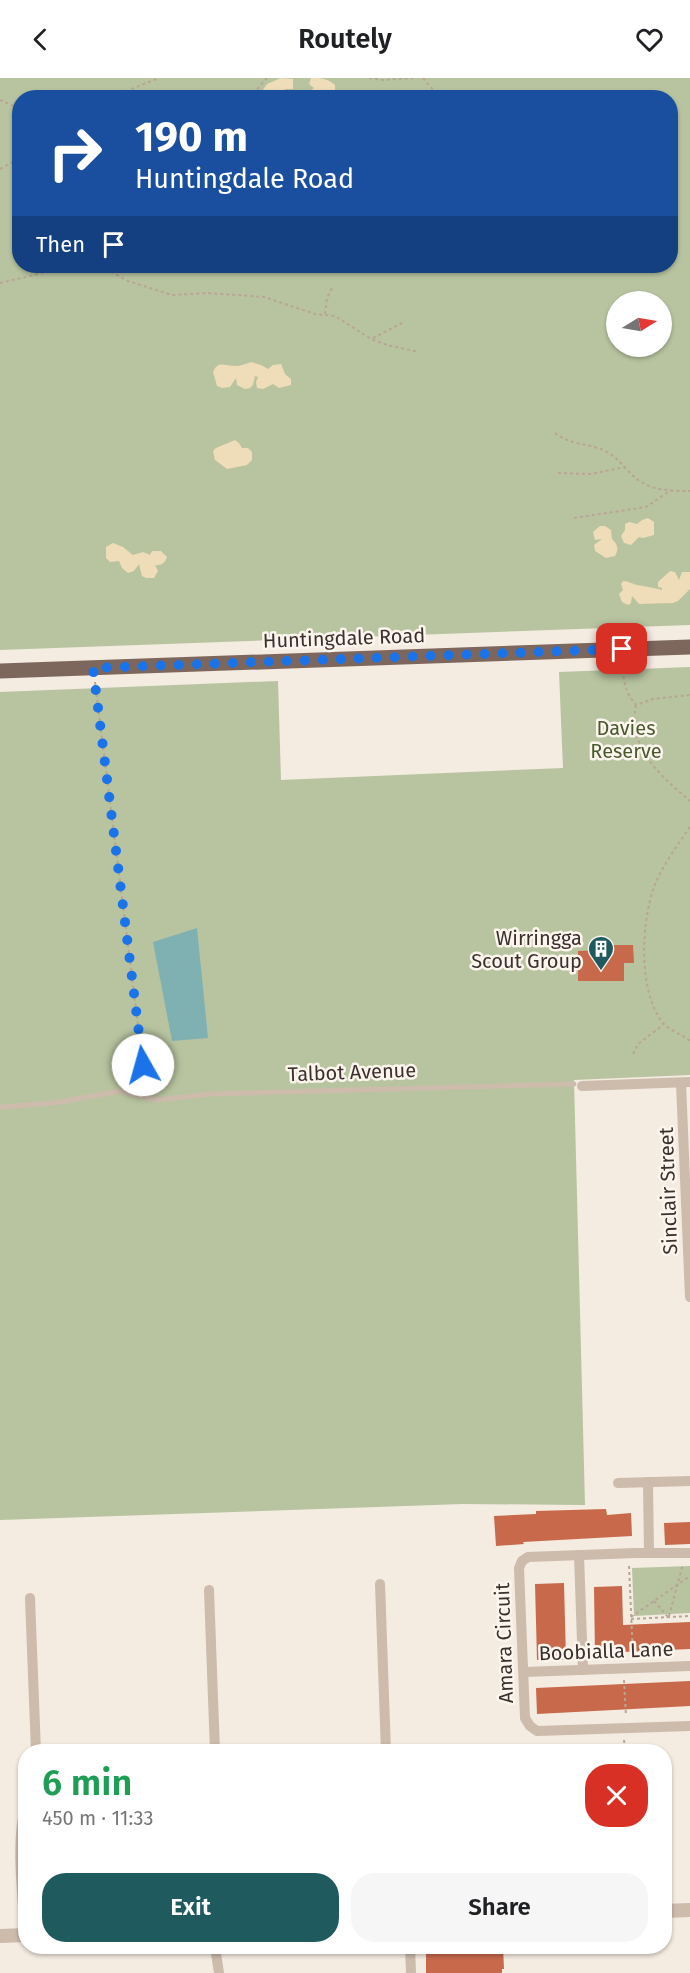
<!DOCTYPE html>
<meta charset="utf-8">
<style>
:root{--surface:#fff;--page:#f6f6f6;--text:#202124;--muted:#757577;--accent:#1f5a5e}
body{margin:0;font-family:"Fira Sans",sans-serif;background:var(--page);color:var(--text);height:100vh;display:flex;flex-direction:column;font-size:22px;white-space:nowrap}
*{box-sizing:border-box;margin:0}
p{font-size:20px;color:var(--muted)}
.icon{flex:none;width:33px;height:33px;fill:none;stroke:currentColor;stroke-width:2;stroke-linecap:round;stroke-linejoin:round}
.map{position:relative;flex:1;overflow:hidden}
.side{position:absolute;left:18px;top:1666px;width:654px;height:210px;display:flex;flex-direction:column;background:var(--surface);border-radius:24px;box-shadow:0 2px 4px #0004}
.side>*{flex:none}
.banner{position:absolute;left:12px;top:12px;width:666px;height:183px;border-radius:24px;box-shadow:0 2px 4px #0004;background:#1a4fa0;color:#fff;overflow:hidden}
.needle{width:39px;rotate:79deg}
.tools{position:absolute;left:606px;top:213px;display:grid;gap:12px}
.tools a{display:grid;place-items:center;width:66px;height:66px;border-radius:50%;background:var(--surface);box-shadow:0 2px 4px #0004;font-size:30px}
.pin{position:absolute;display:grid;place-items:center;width:51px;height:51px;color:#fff;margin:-26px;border-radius:12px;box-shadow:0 3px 9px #0006}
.me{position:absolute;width:66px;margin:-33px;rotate:353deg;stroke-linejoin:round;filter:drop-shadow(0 0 4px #0008)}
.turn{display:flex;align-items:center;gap:21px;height:126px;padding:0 24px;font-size:27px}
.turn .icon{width:78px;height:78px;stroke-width:2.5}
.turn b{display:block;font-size:42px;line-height:51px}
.then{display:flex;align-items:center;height:57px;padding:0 24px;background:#0003;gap:12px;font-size:22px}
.round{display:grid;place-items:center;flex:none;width:63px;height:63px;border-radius:24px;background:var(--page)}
.headline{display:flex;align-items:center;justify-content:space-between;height:102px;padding:0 24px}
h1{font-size:36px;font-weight:600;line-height:45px;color:#1e9e55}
.cta{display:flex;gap:12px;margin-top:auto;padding:12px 24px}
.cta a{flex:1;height:69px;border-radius:24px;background:var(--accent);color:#fff;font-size:24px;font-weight:600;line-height:69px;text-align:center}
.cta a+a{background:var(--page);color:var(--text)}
header{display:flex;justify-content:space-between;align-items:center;height:78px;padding:0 24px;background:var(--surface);font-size:27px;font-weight:600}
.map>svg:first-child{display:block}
.green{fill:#b8c4a0;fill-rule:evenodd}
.sand{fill:#efdcb8}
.water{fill:#7fb0b2}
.building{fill:#c8694b}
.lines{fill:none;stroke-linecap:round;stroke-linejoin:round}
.path{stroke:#b9a596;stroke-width:2;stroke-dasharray:3 3;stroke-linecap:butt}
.service{stroke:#cdbbac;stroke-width:5}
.minor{stroke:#cdbbac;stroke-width:10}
.tertiary{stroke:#cdbbac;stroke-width:14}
.primary{stroke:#7d675c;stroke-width:15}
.route{stroke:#1a73e8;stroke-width:10;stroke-dasharray:0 18}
.labels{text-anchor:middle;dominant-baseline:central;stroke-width:5;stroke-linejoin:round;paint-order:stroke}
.street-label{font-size:20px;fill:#3b302b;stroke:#fbf5ee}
.park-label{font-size:20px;fill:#4a5a2e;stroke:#fbf5ee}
.poi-label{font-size:20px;fill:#3b302b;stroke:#fbf5ee;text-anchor:end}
</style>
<header><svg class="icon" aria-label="back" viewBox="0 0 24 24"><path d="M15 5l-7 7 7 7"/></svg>Routely<svg class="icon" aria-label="heart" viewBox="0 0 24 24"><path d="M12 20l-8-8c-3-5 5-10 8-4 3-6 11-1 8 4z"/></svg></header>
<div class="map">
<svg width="690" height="1895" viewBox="0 0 690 1895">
<rect width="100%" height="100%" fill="#f4ebe1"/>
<g class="green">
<path d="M0,0H690V547L0,572ZM20,20H670V188H20ZM616,224H662V268H616Z"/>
<polygon points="690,589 690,997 574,1002 585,1427 463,1426 0,1442 0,614 278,603 281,702 563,690 559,594"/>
<polygon points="690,1488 690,1535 634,1538 632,1490"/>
</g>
<g class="sand">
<polygon points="281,0 293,1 293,11 285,11 284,13 293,13 293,19 258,19 267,6"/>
<path d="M311,0C321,0 327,0 335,7V14L328,19H309V14L314,10L309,6Z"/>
<path d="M251,284L261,287L268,291L273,287L281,286L285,296L291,301V307L279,310L273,306L263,311L257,310L256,304L258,299L255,298L253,307L250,310L245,311L237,307L236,300L230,309L222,310L217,308L213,294C218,282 225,288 235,288C240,288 246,286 251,284Z"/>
<polygon points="235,362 239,365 242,370 248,370 252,374 252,382 247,387 227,391 215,382 213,373 216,370"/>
<polygon points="648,440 654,444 654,457 643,460 639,459 631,467 624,465 621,458 625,452 625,446 629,444 637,446 642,442"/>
<path d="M600,448H605L611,452L612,461C618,467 619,471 615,478L606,480L595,473L594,467L602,461L595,462L593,454Z"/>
<path d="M113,465L123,469L133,477L143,474L150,477L152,473H161L167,479C165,485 161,488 155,487L158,493L154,500H146L142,498L139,486L134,493L128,495L122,490L119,483L110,484L106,480V469Z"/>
<path d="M670,493L675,494L679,502L682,494H690V511L678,523L673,525L639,526L632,518L631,525L628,527L622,524L619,516L623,512L621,506L623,503C629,503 632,506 637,507C646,508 653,510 662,512V510L658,509V504Z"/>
</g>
<polygon class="water" points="197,850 208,960 172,963 153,864"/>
<g class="building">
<polygon points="608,867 633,867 634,885 624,885 624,903 578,903 578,873 608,872"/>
<polygon points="606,1431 607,1437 631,1435 632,1458 523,1464 524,1466 496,1468 494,1438 536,1436 536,1433"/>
<polygon points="690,1444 690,1466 665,1467 664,1445"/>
<polygon points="564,1505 566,1582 537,1582 535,1506"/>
<polygon points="622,1508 623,1547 690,1544 690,1571 623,1574 623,1577 595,1577 594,1509"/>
<polygon points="690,1603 690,1628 537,1636 536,1610"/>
<polygon points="442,1869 503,1869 504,1891 502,1891 502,1895 426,1895 426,1875 442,1875"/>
</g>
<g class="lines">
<g class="path">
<polyline points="369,0 383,2 413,0"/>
<polyline points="423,0 440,20"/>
<polyline points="109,20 159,0"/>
<polyline points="249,20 267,0"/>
<polyline points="0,22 20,31"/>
<polyline points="0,91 20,80"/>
<polyline points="94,188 104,190 128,203 172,217 208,215 264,219 315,236 335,238 371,261 387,267 419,274"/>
<polyline points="0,205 72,188"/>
<polyline points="325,236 327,220 332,210"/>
<polyline points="373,260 402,245"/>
<path d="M555,355C570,367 587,365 603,372C620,379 628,397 643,405C656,413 676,413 690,413"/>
<polyline points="558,395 591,396 625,389"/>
<polyline points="574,440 646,429 671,412"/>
<path d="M623,586C623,603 625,614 636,627L653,621L690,617"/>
<polyline points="95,604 143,987 136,1008"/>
<path d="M636,627C627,670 661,698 690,723"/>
<path d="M690,749C677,768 662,788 654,809C641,845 638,914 663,945C670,953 682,956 690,963"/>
<polyline points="633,976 638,966 663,947"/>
<polyline points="629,1488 633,1578"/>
<polyline points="654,1523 668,1539"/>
<polyline points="669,1538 683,1486"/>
<polyline points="631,1539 690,1498"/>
<polyline points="631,1541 690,1538"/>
<polyline points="624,1602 626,1638"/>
<polyline points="624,1662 625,1674"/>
</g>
<polyline class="service" points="0,1029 54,1025 120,1013 156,1022 211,1016 574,1006"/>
<g class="minor">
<polyline points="681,1005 690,1219"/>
<polyline points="582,1008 690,1004"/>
<polyline points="648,1404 649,1475"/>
<polyline points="618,1405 690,1403"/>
<polyline points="690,1475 635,1475 528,1479 522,1483 519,1490 525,1640 530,1648 537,1653 690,1648"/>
<polyline points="579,1477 583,1592"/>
<polyline points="380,1506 386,1674"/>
<polyline points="209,1512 215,1674"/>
<polyline points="30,1520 36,1674"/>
<polyline points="524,1594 690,1588"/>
<path d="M25,1857C23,1818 15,1763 26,1726"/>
<polyline points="215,1869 219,1895"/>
<polyline points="410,1869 411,1895"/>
</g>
<g class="tertiary">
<polyline points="664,1833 690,1832"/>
<polyline points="0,1858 26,1857"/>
</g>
<polyline class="primary" points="0,593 690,569"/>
</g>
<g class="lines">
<polyline class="route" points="143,987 93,590 622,571"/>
</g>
<defs>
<symbol id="building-pin" viewBox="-11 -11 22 30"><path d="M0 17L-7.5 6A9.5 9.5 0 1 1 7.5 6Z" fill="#1f5a5e" stroke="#fbf5ee"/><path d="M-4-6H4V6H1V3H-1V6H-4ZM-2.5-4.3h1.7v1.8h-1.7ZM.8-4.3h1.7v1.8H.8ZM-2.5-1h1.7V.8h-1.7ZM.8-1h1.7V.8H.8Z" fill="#fff"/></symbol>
</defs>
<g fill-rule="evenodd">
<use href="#building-pin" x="586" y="856" width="30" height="40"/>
</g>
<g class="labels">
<g class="street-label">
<text transform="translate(344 560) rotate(-2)">Huntingdale Road</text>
<text transform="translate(352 994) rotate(-2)">Talbot Avenue</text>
<text transform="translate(668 1113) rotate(-92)">Sinclair Street</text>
<text transform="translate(504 1565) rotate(-92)">Amara Circuit</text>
<text transform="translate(606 1573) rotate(-2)">Boobialla Lane</text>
</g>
<g class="park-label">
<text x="626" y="650">Davies<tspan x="626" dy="23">Reserve</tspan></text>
</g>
<g class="poi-label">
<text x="582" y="860">Wirringga<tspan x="582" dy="23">Scout Group</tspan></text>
</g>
</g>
</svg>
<div class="tools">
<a><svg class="needle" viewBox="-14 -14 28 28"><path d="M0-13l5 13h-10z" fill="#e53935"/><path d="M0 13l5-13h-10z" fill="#757577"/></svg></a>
</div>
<div class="pin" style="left:622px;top:571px;background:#d93025"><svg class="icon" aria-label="arrive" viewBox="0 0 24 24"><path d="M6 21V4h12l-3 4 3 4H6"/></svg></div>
<svg class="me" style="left:143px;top:987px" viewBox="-20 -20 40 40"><circle r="19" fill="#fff"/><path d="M0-13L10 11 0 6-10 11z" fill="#1a73e8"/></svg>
<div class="banner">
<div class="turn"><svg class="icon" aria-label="right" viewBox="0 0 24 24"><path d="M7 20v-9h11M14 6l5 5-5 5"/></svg><div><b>190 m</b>Huntingdale Road</div></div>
<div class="then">Then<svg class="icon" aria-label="arrive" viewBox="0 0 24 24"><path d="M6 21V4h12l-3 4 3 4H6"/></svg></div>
</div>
<section class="side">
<div class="headline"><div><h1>6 min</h1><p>450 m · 11:33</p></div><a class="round" style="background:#d93025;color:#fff"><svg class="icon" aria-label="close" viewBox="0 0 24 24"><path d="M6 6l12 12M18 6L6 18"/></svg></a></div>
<div class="cta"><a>Exit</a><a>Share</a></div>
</section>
</div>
